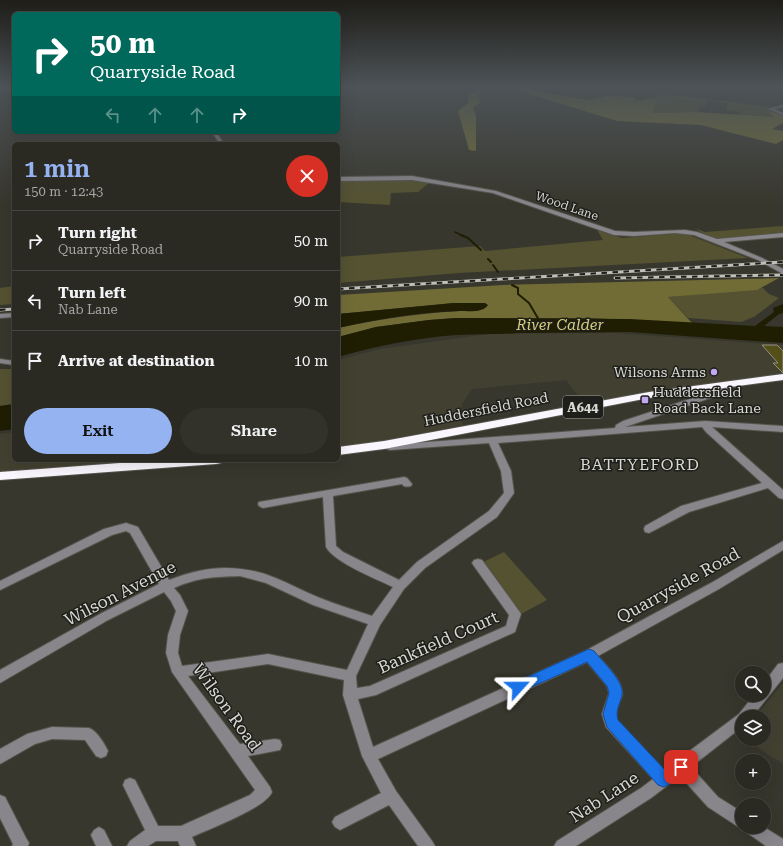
<!DOCTYPE html>
<meta charset="utf-8">
<style>
:root{--surface:#2a2922;--page:#32312a;--text:#f1f3f6;--muted:#a5a6a5;--line:#464540;--accent:#95b2f1}
body{margin:0;font-family:"Roboto Serif",serif;background:var(--page);color:var(--text);height:100vh;display:flex;flex-direction:column;font-size:15px;white-space:nowrap}
*{box-sizing:border-box;margin:0}
p{font-size:13px;color:var(--muted)}
.icon{flex:none;width:22px;height:22px;fill:none;stroke:currentColor;stroke-width:2;stroke-linecap:round;stroke-linejoin:round}
.map{position:relative;flex:1;overflow:hidden}
.details{position:absolute;left:12px;top:142px;width:328px;height:320px;display:flex;flex-direction:column;background:var(--surface);border-radius:6px;box-shadow:0 4px 16px #0002,0 0 0 1px var(--line)}
.details>*{flex:none}
.guide{position:absolute;left:12px;top:12px;width:328px;height:122px;border-radius:6px;box-shadow:0 4px 16px #0002,0 0 0 1px var(--line);background:#00695c;color:#fff;overflow:hidden}
.fabs{position:absolute;left:735px;top:666px;display:grid;gap:8px}
.fabs a{display:grid;place-items:center;width:36px;height:36px;border-radius:50%;background:var(--surface);box-shadow:0 4px 16px #0002,0 0 0 1px var(--line);font-size:20px}
.pin{position:absolute;display:grid;place-items:center;width:34px;height:34px;color:#fff;margin:-17px;border-radius:8px;box-shadow:0 2px 6px #0006}
.me{position:absolute;width:44px;margin:-22px;rotate:66deg;stroke-linejoin:round;filter:drop-shadow(0 0 3px #0008)}
.turn{display:flex;align-items:center;gap:14px;height:84px;padding:0 12px;font-size:18px}
.turn .icon{width:52px;height:52px;stroke-width:2.5}
.turn b{display:block;font-size:28px;line-height:34px}
.lanes{display:flex;align-items:center;height:38px;padding:0 12px;background:#0003;justify-content:center;gap:20px;direction:ltr}
.lanes .off{opacity:.35}
.round{display:grid;place-items:center;flex:none;width:42px;height:42px;border-radius:21px;background:var(--page)}
.head{display:flex;align-items:center;justify-content:space-between;height:68px;padding:0 12px}
h1{font-size:24px;font-weight:600;line-height:30px;color:var(--accent)}
.cta{display:flex;gap:8px;margin-top:auto;padding:8px 12px}
.cta a{flex:1;height:46px;border-radius:24px;background:var(--accent);color:#111;font-size:16px;font-weight:600;line-height:46px;text-align:center}
.cta a+a{background:var(--page);color:var(--text)}
ul{padding:0;list-style:none}
li{display:flex;align-items:center;gap:12px;height:60px;padding:0 12px;border-top:1px solid var(--line)}
li div{flex:1}
li b{display:block;font-size:15px}
li em{font-style:normal}
.map>svg:first-child{display:block}
.built{fill:#424131}
.green{fill:#545231}
.forest{fill:#716c36}
.water{fill:#1f1d02}
.lines{fill:none;stroke-linecap:round;stroke-linejoin:round}
.stream-far1{stroke:#1f1d02;stroke-width:1.5}
.stream{stroke:#1f1d02;stroke-width:2}
.building{fill:#544f18;stroke:#929185}
.minor-casing{stroke:#55544b;stroke-width:2}
.highway-casing{stroke:#55544b;stroke-width:2}
.minor{fill:#88868b;fill-rule:evenodd}
.highway{fill:#f9f6fe;fill-rule:evenodd}
.rail-casing{stroke:#c0c0b9;stroke-width:3}
.rail{stroke:#1e1e1a;stroke-width:2;stroke-dasharray:5.5;stroke-linecap:butt}
.route{fill:#1a73e8;stroke:#114b97}
.poi-dot{fill:#c2a7f2;stroke:#1e1e1a;stroke-width:1.5}
.labels{text-anchor:middle;dominant-baseline:central;stroke-width:3;stroke-linejoin:round;paint-order:stroke}
.far-street-label{font-size:12px;fill:#d9d9d3;stroke:#1e1e1a}
.shield{fill:#1e1e1a;stroke:#a1a19c;stroke-width:1}
.shield-label{font-size:13px;font-weight:bold;fill:#d9d9d3}
.poi-label{font-size:14px;fill:#d9d9d3;stroke:#1e1e1a;text-anchor:end}
.street-label{font-size:14px;fill:#d9d9d3;stroke:#1e1e1a}
.water-label{font-size:15px;font-style:italic;fill:#d5ce7c;stroke:#1e1e1a}
.quarter-label{font-size:16px;letter-spacing:1px;fill:#d9d9d3;stroke:#1e1e1a}
.near-street-label{font-size:17px;fill:#d9d9d3;stroke:#1e1e1a}
</style>
<div class="map">
<svg width="783" height="846" viewBox="0 0 783 846">
<rect width="100%" height="100%" fill="#38372d"/>
<g class="built">
<polygon points="614,333 783,345 783,374 662,390 584,403 566,380 472,389 462,404 460,418 463,425 364,444 338,446 338,360 380,349 489,334"/>
<polygon points="14,432 14,460 157,460 0,473 0,434"/>
<polygon points="783,683 783,764 744,739 764,739 764,717 755,717"/>
</g>
<g class="green">
<polygon points="656,94 671,95 673,98 708,100 704,108 700,107 698,112 653,113 658,97"/>
<polygon points="718,100 768,107 766,109 775,117 739,115 740,112 726,110 728,103 763,109"/>
<polygon points="338,180 412,180 430,182 418,192 391,193 390,205 338,202"/>
<polygon points="783,226 783,233 714,240 694,228 705,232"/>
<polygon points="597,230 622,238 684,233 748,258 459,273 338,283 338,257 480,246 485,251 603,240"/>
<polygon points="14,286 14,304 0,305 0,288"/>
<polygon points="763,288 769,294 779,298 754,317 741,322 688,318 668,297"/>
<polygon points="0,369 14,369 14,404 0,406"/>
<polygon points="504,552 547,600 521,614 481,563"/>
</g>
<g class="forest">
<polygon points="480,86 489,86 485,87 479,93 480,103 473,108 476,116 476,151 469,150 458,111 468,103 469,95 476,92"/>
<path d="M498,86H524L543,93L589,100L607,96L634,97L636,101L658,97L653,113L697,112L774,117L767,110L708,100L673,98L671,95C711,100 744,103 783,115V123L772,129L783,131V140L776,144L701,125L617,121L506,87Z"/>
<path d="M779,278L757,290L668,297L692,323L589,318H456L429,320L376,327L338,337V328C384,318 430,312 477,310L485,303H454L338,314V295L503,285Z"/>
</g>
<g class="water">
<path d="M454,303H485L488,305C483,313 469,311 460,311C419,312 377,319 338,328V314Z"/>
<path d="M783,304V313L779,314L764,326L783,327V343L630,332L517,333C497,335 476,334 456,335C416,338 376,346 338,357V337L376,327L429,320L456,318L630,319L755,326L774,312L773,308Z"/>
<polygon points="14,404 14,429 0,431 0,406"/>
</g>
<g class="lines">
<polyline class="stream-far1" points="455,232 463,236"/>
<g class="stream">
<polyline points="461,235 468,238 481,250"/>
<polyline points="488,259 491,262"/>
<polyline points="493,265 498,272"/>
<polyline points="512,285 518,288 518,294 529,303 539,320"/>
</g>
</g>
<polygon class="building" points="762,345 777,345 783,351 783,373 773,363 778,363"/>
<g class="lines">
<defs>
<g id="minor">
<polygon points="14,87 14,89 0,91 0,89"/>
<polygon points="783,105 783,107 774,109 783,113 783,115 768,109"/>
<polygon points="212,132 216,132 224,144 220,144"/>
<polygon points="412,176 496,191 615,231 634,232 685,230 697,232 717,239 783,233 783,237 724,242 762,258 783,269 783,274 758,260 694,235 675,233 634,236 614,235 493,193 412,180 338,181 338,177"/>
<polygon points="14,313 14,317 0,318 0,314"/>
<polygon points="0,359 14,361 14,365 0,363"/>
<path d="M723,382L726,383L729,390L728,392L625,427L705,421L783,426V432L712,427L783,490V499L779,498L768,488L689,512L649,533L645,532L644,529L645,526L681,506L762,483L706,432L702,427L498,443L511,471L514,493L497,517L425,568L404,589L380,625L356,676L357,688L370,686L506,626L509,615L474,566L472,563L474,560L478,559L482,560L519,611L521,614L515,632L376,695L358,699L373,747L585,651L711,583L783,541V550L719,589L598,656C606,665 625,683 622,696C619,704 615,711 617,720L664,770L739,714L754,695H764V683L778,664L783,663V678L752,717H742V727L691,767L718,797L742,812V827H764L783,839V846H766L746,832L744,828L737,826L708,807L680,776L651,798L576,846H554L557,841L641,788L653,779L606,727L602,714L609,693L607,686L587,662L378,759L396,791L432,841L435,846H418L389,805L340,830L335,827L332,822L335,817L381,793L362,756L343,695L344,680L268,664L188,676L240,744L275,739L280,740L282,745L280,750L248,756L270,787L272,792C266,808 209,829 192,837L196,846H180L178,841H156L148,846H127L130,841L145,830L123,785L125,780L130,778L135,780L158,826H181L250,795L255,790L172,672L166,653L168,635L176,611L171,601L164,592L108,620L0,683V670L100,614L159,584L130,533L126,531L112,535L0,590V581L104,529L126,523L138,527L169,580C204,566 237,563 273,577C289,583 304,592 320,598C337,605 355,610 372,616L393,587C376,579 334,562 326,547L323,497L263,508L259,506L258,504L259,502L404,477L407,478L412,484L411,486C406,487 404,487 402,484L333,496L336,546L343,552L399,580L417,562L489,511L504,493L501,471L489,443L390,450L381,447L379,445L381,443L401,444L615,428L616,425L623,421L720,389L719,385ZM240,576L266,583L313,605L368,624L347,670L268,654L182,666L178,653L180,635L188,611L180,595L174,588C199,577 213,577 240,576Z"/>
<path d="M52,727L89,728C97,731 104,743 108,751L106,756L101,758L96,756L85,740L52,739L35,744L0,764V749L27,734Z"/>
<polygon points="0,795 5,797 26,838 29,843 28,846 12,846 13,844 0,818"/>
<polygon points="99,827 104,830 112,846 96,846 91,835 94,830"/>
</g>
<g id="highway">
<polygon points="783,374 783,380 649,398 384,449 338,455 338,447 384,441 649,392"/>
<polygon points="160,460 222,460 221,463 216,464 0,480 0,472"/>
</g>
</defs>
<use href="#minor" class="minor-casing"/>
<use href="#highway" class="highway-casing"/>
<use href="#minor" class="minor"/>
<use href="#highway" class="highway"/>
<defs>
<g id="rail">
<polyline points="615,278 783,275"/>
<polyline points="338,289 783,262"/>
<polyline points="0,310 14,309"/>
</g>
</defs>
<use href="#rail" class="rail-casing"/>
<use href="#rail" class="rail"/>
</g>
<linearGradient id="sky" x2="0" y2="1"><stop stop-color="#1f1e19"/><stop offset="0.42" stop-color="#4d5357"/><stop offset="1" stop-color="#4d5357" stop-opacity="0"/></linearGradient>
<rect width="783" height="205" fill="url(#sky)"/>
<path class="route" d="M589,649L594,651C602,661 625,682 622,695C620,704 615,711 618,720L665,770L681,760L686,762L688,767C684,776 672,783 664,787L658,785L607,727L603,714L609,693L607,686L587,662L523,691L518,693L514,691L512,687L514,683Z"/>
<g class="poi-dot">
<circle cx="714" cy="372" r="4"/>
<rect x="641" y="396" width="8" height="8" rx="2"/>
</g>
<g class="labels">
<g class="far-street-label">
<text transform="translate(567 206) rotate(19)">Wood Lane</text>
</g>
<rect class="shield" x="563" y="396" width="40" height="22" rx="3"/>
<g class="shield-label">
<text x="583" y="407">A644</text>
</g>
<g class="poi-label">
<text x="706" y="372">Wilsons Arms</text>
<text x="653" y="392" text-anchor="start">Huddersfield<tspan x="653" dy="16">Road Back Lane</tspan></text>
</g>
<g class="street-label">
<text transform="translate(486 409) rotate(-11)">Huddersfield Road</text>
</g>
<g class="water-label">
<text x="560" y="325">River Calder</text>
</g>
<g class="quarter-label">
<text x="640" y="464">BATTYEFORD</text>
</g>
<g class="near-street-label">
<text transform="translate(678 585) rotate(-29)">Quarryside Road</text>
<text transform="translate(120 593) rotate(-27)">Wilson Avenue</text>
<text transform="translate(438 642) rotate(-24)">Bankfield Court</text>
<text transform="translate(227 707) rotate(54)">Wilson Road</text>
<text transform="translate(604 797) rotate(-33)">Nab Lane</text>
</g>
</g>
</svg>
<div class="fabs">
<a><svg class="icon" aria-label="search" viewBox="0 0 24 24"><circle cx="10" cy="10" r="6"/><path d="M15 15l6 6"/></svg></a>
<a><svg class="icon" aria-label="layers" viewBox="0 0 24 24"><path d="M12 4l9 5-9 5-9-5zM3 14l9 5 9-5"/></svg></a>
<a>+</a>
<a>−</a>
</div>
<div class="pin" style="left:681px;top:767px;background:#d93025"><svg class="icon" aria-label="arrive" viewBox="0 0 24 24"><path d="M6 21V4h12l-3 4 3 4H6"/></svg></div>
<svg class="me" style="left:518px;top:687px" viewBox="-20 -20 40 40"><path d="M0-17L14 15 0 8-14 15z" fill="#1a73e8" stroke="#fff" stroke-width="4"/></svg>
<div class="guide">
<div class="turn"><svg class="icon" aria-label="right" viewBox="0 0 24 24"><path d="M7 20v-9h11M14 6l5 5-5 5"/></svg><div><b>50 m</b>Quarryside Road</div></div>
<div class="lanes"><svg class="icon off" aria-label="left" viewBox="0 0 24 24"><path d="M17 20v-9H6M10 6l-5 5 5 5"/></svg><svg class="icon off" aria-label="ahead" viewBox="0 0 24 24"><path d="M12 20V5M6 11l6-6 6 6"/></svg><svg class="icon off" aria-label="ahead" viewBox="0 0 24 24"><path d="M12 20V5M6 11l6-6 6 6"/></svg><svg class="icon" aria-label="right" viewBox="0 0 24 24"><path d="M7 20v-9h11M14 6l5 5-5 5"/></svg></div>
</div>
<section class="details">
<div class="head"><div><h1>1 min</h1><p>150 m · 12:43</p></div><a class="round" style="background:#d93025;color:#fff"><svg class="icon" aria-label="close" viewBox="0 0 24 24"><path d="M6 6l12 12M18 6L6 18"/></svg></a></div>
<ul>
<li><svg class="icon" aria-label="right" viewBox="0 0 24 24"><path d="M7 20v-9h11M14 6l5 5-5 5"/></svg><div><b>Turn right</b><p>Quarryside Road</p></div><em>50 m</em></li>
<li><svg class="icon" aria-label="left" viewBox="0 0 24 24"><path d="M17 20v-9H6M10 6l-5 5 5 5"/></svg><div><b>Turn left</b><p>Nab Lane</p></div><em>90 m</em></li>
<li><svg class="icon" aria-label="arrive" viewBox="0 0 24 24"><path d="M6 21V4h12l-3 4 3 4H6"/></svg><div><b>Arrive at destination</b></div><em>10 m</em></li>
</ul>
<div class="cta"><a>Exit</a><a>Share</a></div>
</section>
</div>
